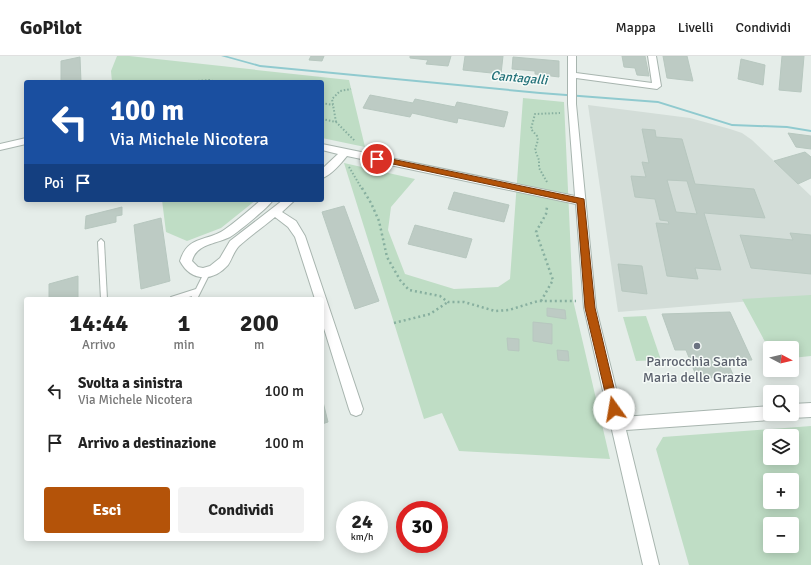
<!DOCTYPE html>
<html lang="it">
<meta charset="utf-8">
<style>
:root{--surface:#fff;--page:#f2f2f2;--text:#222;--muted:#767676;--line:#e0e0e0;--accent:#b45309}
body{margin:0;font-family:Signika,sans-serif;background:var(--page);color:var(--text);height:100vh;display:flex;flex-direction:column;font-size:15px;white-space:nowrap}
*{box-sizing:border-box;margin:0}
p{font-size:13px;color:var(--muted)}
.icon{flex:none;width:22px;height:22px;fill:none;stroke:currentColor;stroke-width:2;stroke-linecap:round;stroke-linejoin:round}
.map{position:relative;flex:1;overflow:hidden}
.drawer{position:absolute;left:24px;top:241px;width:300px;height:244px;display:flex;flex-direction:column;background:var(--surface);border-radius:4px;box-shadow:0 2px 10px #0003}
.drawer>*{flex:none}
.top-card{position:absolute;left:24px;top:24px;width:300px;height:122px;border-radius:4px;box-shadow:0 2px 10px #0003;background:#1a4fa0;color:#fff;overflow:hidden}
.needle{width:26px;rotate:97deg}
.controls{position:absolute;left:763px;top:285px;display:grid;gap:8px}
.controls a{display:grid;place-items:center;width:36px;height:36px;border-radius:4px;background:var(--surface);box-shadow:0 2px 10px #0003;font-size:20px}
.speed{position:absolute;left:336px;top:445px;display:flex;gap:8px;font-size:20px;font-weight:700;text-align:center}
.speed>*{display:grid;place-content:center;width:52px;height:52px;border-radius:50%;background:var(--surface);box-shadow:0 2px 10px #0003;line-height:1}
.speed small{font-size:10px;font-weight:400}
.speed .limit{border:6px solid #d22;background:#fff;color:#111}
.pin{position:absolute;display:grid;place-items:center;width:34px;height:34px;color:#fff;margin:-17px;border:2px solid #fff;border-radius:50%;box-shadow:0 1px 4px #0007}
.me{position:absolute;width:44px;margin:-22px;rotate:347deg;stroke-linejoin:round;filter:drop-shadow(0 0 3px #0008)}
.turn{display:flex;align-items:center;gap:14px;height:84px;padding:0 20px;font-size:18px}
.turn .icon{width:52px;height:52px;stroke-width:2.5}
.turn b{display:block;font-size:28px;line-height:34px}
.then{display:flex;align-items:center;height:38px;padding:0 20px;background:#0003;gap:8px;font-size:15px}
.eta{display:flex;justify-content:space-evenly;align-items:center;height:68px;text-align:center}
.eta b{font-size:24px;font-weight:800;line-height:28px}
.action{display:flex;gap:8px;margin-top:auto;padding:8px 20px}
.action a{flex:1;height:46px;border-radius:4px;background:var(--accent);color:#fff;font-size:16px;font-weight:800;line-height:46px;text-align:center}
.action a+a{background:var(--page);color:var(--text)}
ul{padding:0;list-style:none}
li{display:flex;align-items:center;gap:12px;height:52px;padding:0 20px}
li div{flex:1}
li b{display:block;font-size:15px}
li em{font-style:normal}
header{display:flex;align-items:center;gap:24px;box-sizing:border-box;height:56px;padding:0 20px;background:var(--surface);border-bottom:1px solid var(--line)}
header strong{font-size:19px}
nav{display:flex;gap:22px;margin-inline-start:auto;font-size:14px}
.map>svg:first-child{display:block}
.built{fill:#d3ddd8}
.green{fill:#bfddc5;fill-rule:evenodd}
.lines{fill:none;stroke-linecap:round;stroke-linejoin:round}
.stream{fill:#90cacf;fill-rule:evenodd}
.building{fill:#bdcbc4;stroke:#b7c7bf;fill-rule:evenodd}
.service-casing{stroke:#a8b5af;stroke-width:2}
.minor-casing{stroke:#a8b5af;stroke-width:2}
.path-far1{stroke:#87af9f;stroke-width:2;stroke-dasharray:1.5 2;stroke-linecap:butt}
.path{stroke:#87af9f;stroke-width:2.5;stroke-dasharray:2 3;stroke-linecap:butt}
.service{fill:#fff;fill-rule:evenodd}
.minor{fill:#fff;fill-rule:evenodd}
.route{fill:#b45309;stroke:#753606}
.worship-dot{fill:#6b7280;stroke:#f5faf7;stroke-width:1.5}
.labels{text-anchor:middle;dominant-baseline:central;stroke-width:3;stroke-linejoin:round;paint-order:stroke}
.far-water-label{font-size:13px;font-style:italic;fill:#217078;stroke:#f5faf7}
.worship-label{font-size:14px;fill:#5b616d;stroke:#f5faf7}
</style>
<header>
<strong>GoPilot</strong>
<nav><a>Mappa</a><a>Livelli</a><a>Condividi</a></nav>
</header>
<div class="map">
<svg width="811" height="509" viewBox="0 0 811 509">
<rect width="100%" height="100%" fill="#e5ede9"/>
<polygon class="built" points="588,49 690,62 730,73 742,77 752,84 811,140 811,240 618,256"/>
<g class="green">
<polygon points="117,0 129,0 349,24 365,91 322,82 322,26 112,26 111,15"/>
<polygon points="523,42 564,46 573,244 610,403 459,395 442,357 424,363 344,107 415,123 391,151 388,174 405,218 454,233 498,231 510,223"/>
<polygon points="162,144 256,144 221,172 187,185 166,176"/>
<polygon points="811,239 811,300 792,302 792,292 770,292 770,295 742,243"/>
<polygon points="646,260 661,304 636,305 623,261"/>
<path d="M811,370V509H689L656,393L663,381ZM770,380H792V402H770ZM770,424H792V446H770ZM770,468H792V490H770Z"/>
</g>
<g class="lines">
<polygon class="stream" points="221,0 227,0 260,9 540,36 658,45 732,68 787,70 811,74 811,76 787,72 732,70 658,47 540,38 260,11"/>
</g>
<g class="building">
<polygon points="311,0 324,0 322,5 309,4"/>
<polygon points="410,0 451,0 448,10 426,8 428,4 410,2"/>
<polygon points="465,0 503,0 501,18 463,14"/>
<polygon points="622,0 645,0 649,20 637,19 635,12 624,11"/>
<polygon points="663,0 687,0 693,25 667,22"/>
<polygon points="782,0 804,0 801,36 779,34"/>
<polygon points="80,1 81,26 61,26 61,5"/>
<polygon points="513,1 559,5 559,21 535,18 535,15 512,13"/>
<polygon points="741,3 765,9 763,29 738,23"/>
<polygon points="370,39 413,47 415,43 455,51 457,46 508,56 504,71 458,62 457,67 412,57 410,61 363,52"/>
<path d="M642,73L655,74L656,81L682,83L695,128L754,133L765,162L704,157L721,214L695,212L698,223L667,220L656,167L669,168L668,165L660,164L655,143L635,141L631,120L646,121L642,106L649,107ZM667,124L687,125L697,158L676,156Z"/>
<polygon points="788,77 811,80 811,93 796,91"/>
<polygon points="805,96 811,101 811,122 798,128 774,105"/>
<polygon points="454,136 509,149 504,166 448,153"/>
<polygon points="344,150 379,245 355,253 322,156"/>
<polygon points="122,151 122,159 116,160 116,166 85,173 86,160"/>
<polygon points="161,162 170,225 141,233 134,169"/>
<polygon points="415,169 472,183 466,202 408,188"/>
<polygon points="790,177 811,179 811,218 751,212 740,179 793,184"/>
<polygon points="618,208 642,210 647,238 622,235"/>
<polygon points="78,220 78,243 49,243 49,228"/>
<polygon points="547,252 565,254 566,263 547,260"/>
<polygon points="730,256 752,304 727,305 734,321 697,322 686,294 675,294 662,258"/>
<polygon points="533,266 552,268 552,288 533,285"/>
<polygon points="507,282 519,283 519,295 508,294"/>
<polygon points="557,294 568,295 569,305 558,304"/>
<polygon points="322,342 328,366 322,368"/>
</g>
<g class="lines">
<defs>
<g id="service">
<polygon points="101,183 104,186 107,243 101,243 98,186"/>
<polygon points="207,214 209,215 210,217 197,243 191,243 192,240 182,243 170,243 171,241 196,233 205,215"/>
</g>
<g id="minor">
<path d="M568,0H576V17L652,27L648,0H656L661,30L657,33L576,22V48L596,252L623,361L770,350V358H776L775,362L770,364L626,374L659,509H643L584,252L576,148L347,100C341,107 332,119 322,122V113L338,98L322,94V88L575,140L568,48Z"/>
<polygon points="26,82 26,88 0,94 0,88"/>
<path d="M261,144H273C269,151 238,176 230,181C216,188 196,188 192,205L198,211L203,212L210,210L220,202L230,185L283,144H295L282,156L296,165L305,180L363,353L361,358L356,360L351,358L349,353L322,266V243H315L295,181L288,171L275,161C263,171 250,180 239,190C234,195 232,203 228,209C213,226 191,226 180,205C188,179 206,186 224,174C237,165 249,154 261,144Z"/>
<polygon points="811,347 811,361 792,362 787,360 786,358 792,358 792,348"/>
</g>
</defs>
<use href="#service" class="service-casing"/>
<use href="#minor" class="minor-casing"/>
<g class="path-far1">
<polyline points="184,26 210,24 216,26"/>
<polyline points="322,47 333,49"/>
<polyline points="322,63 336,66 355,85"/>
<polyline points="336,66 332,43 340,35 351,33"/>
<polyline points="349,111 362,133"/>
<polyline points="547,126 539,112 539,104 535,94 538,84 537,80 531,73 535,58 560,57"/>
</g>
<g class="path">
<polyline points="362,132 371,147 379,165 387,201 400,224 409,234 440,240 448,246 464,246 495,255 509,254 538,245 576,245"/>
<polyline points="541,245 553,224 536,176 546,158 547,151"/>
<polyline points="394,267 430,258 448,246"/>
</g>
<use href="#service" class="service"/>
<use href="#minor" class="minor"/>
</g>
<polygon class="route" points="377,100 584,143 595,252 619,353 618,357 614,358 610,357 609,353 585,252 577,147 374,104 374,101"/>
<circle class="worship-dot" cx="697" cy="290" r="4"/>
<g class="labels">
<g class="far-water-label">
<text transform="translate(519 22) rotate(5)">Cantagalli</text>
</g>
<g class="worship-label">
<text x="697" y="305">Parrocchia Santa<tspan x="697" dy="16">Maria delle Grazie</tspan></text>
</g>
</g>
</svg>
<div class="controls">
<a><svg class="needle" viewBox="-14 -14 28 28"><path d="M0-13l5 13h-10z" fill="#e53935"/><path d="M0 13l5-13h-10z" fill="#767676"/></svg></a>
<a><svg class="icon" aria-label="search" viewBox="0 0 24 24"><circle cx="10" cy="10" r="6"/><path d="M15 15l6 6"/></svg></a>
<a><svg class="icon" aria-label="layers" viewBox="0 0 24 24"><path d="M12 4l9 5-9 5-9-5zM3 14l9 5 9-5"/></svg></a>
<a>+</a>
<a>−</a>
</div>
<div class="speed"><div>24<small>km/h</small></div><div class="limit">30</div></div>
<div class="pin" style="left:377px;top:103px;background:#d93025"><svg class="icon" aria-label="arrive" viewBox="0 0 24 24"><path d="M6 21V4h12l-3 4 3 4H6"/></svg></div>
<svg class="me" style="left:614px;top:353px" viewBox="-20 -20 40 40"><circle r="19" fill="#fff"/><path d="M0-13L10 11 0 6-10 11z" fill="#b45309"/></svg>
<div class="top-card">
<div class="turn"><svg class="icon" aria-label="left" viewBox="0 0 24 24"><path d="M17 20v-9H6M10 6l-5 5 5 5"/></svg><div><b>100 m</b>Via Michele Nicotera</div></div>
<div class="then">Poi<svg class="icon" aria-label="arrive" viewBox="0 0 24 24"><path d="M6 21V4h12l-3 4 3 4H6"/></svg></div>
</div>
<section class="drawer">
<div class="eta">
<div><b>14:44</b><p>Arrivo</p></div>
<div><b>1</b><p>min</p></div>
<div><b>200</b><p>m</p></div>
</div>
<ul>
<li><svg class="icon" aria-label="left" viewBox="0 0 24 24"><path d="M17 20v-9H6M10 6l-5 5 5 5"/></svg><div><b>Svolta a sinistra</b><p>Via Michele Nicotera</p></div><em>100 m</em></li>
<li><svg class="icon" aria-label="arrive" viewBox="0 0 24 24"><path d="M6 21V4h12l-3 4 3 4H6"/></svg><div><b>Arrivo a destinazione</b></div><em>100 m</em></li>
</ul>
<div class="action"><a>Esci</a><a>Condividi</a></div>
</section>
</div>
